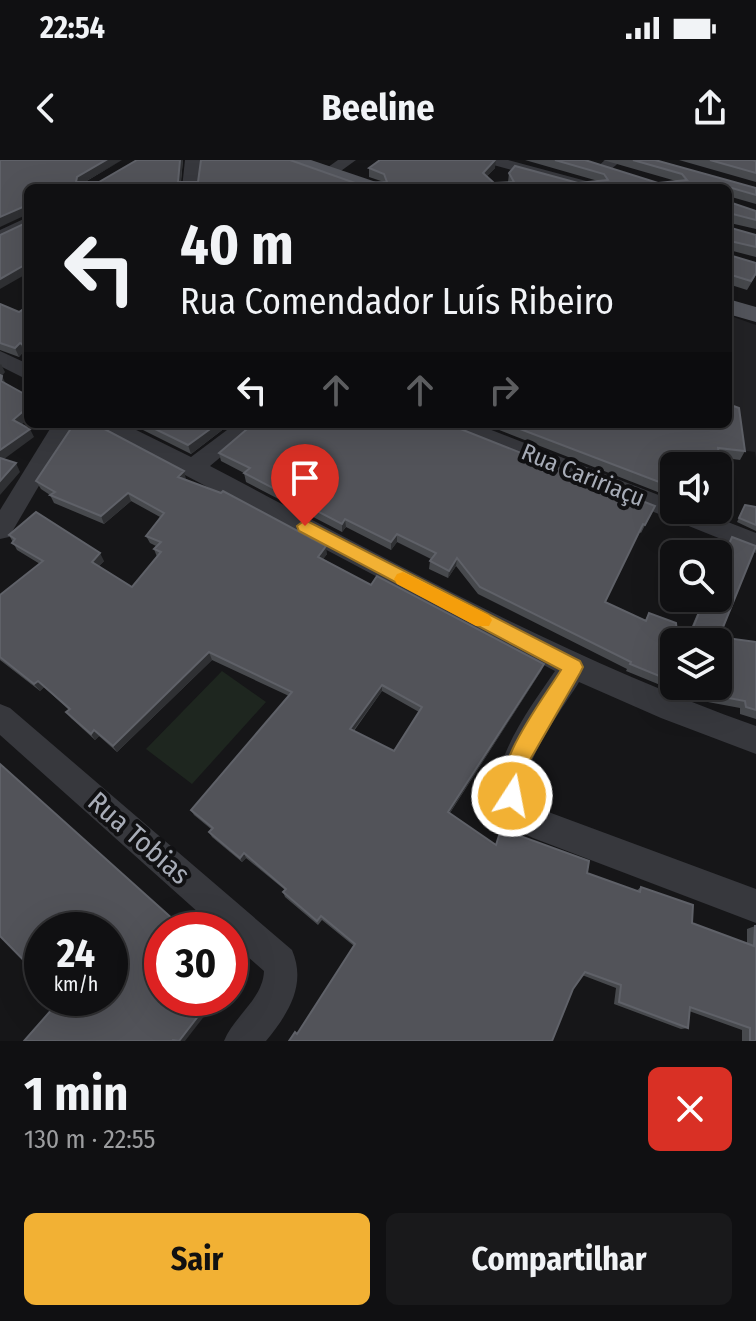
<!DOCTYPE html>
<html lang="pt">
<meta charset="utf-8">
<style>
:root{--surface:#101012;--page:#19191b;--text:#f1f3f6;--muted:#9c9d9f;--line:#303032;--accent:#f2b134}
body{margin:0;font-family:"Fira Sans Condensed",sans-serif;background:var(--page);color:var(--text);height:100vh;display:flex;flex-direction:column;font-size:30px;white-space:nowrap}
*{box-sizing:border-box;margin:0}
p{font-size:26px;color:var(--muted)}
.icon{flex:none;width:44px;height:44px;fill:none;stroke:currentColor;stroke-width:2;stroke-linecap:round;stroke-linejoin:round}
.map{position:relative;height:881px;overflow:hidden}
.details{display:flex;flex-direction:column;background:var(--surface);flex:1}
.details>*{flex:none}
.hud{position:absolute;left:24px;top:24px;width:708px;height:244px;border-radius:12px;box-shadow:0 8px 32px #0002,0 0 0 2px var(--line);background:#101012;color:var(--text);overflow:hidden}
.tools{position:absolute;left:660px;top:292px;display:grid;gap:16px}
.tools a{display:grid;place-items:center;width:72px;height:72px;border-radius:12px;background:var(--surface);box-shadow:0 8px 32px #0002,0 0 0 2px var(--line);font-size:40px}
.speed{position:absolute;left:24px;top:752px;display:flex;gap:16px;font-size:40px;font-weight:700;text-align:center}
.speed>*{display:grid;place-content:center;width:104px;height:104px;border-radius:50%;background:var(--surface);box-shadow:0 8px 32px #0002,0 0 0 2px var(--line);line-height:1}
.speed small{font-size:20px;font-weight:400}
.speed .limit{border:12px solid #d22;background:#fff;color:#111}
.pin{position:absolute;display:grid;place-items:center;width:68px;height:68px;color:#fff;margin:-82px -34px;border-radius:50% 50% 50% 0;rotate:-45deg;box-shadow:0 0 8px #0007}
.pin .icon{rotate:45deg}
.me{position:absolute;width:88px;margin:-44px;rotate:11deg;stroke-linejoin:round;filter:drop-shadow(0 0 6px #0008)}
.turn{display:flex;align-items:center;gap:28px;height:168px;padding:0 24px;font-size:36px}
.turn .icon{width:104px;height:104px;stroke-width:2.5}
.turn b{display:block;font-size:56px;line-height:68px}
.lanes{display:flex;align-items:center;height:76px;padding:0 24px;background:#0003;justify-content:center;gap:40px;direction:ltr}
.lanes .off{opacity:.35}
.round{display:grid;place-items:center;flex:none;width:84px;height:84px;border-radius:12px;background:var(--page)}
.head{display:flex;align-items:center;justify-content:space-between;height:136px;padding:0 24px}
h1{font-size:48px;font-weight:700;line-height:60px}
.button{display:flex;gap:16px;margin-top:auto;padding:16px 24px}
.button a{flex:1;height:92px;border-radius:12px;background:var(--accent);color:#111;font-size:32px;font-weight:700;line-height:92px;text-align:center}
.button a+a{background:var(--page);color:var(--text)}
.status{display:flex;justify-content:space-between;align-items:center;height:56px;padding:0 40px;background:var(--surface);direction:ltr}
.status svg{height:22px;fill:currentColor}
header{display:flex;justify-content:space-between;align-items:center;height:104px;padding:0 24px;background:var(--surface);font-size:36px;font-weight:700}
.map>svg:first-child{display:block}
.built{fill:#222225}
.green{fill:#1e261f}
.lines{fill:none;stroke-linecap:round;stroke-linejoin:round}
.minor{fill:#37383d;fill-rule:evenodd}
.major{fill:#53555c;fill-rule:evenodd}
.wall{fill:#47494d;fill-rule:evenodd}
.shaded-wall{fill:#2f3033}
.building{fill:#525359;stroke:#5f6168;stroke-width:2;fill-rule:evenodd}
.route{fill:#f2b134;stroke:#9d7322;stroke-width:2}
.slow{fill:#f59e0b}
.labels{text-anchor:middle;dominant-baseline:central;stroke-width:8;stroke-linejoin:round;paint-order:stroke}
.street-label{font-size:24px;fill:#a8adb8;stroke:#111113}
.near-street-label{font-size:28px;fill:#a8adb8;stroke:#111113}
</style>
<div class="status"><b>22:54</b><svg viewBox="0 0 49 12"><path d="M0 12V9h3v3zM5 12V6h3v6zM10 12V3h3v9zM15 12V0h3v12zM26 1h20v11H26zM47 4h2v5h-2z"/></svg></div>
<header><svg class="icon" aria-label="back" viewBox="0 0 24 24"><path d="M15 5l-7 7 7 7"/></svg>Beeline<svg class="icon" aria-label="share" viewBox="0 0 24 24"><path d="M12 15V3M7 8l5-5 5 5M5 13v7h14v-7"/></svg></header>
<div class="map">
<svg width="756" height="881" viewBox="0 0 756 881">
<rect width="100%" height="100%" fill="#161618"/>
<polygon class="built" points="728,155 756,165 756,298 755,292 739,290 728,254"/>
<polygon class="green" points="222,511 266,542 192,624 146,589"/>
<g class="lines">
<g class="minor">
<polygon points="185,0 201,0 198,28 182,28"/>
<polygon points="338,0 356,0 334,16 324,16 324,10"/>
<polygon points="483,0 508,0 601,25 603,28 577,28 486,3"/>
<polygon points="605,0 622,0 609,11 599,11 596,8"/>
<polygon points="28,57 28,69 0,82 0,70"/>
<polygon points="0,191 28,204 28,220 0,206"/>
<polygon points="53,264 75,264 9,377 0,379 0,350"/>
<path d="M95,264H124L191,297L235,264H260L210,306C389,400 565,498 756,566V594L661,558L579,522C564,547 521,602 527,631C528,639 537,645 543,650L756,729V763L533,678C454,645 526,554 555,511L98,269Z"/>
<polygon points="444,264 476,264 674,341 674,350 697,350 756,373 756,393 447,269"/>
<path d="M0,544L10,548L292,790C307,825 288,854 266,881H224C234,856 263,839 264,811L230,781V770H218L0,575Z"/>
</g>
<g class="major">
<polygon points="281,0 311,0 382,24 385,28 355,28 284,4"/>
<polygon points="728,139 756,147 756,162 728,154"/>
</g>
</g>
<g class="wall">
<polygon points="122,0 85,22 99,22 137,0 183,0 181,22 384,22 369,17 369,8 495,8 487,16 494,23 508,22 509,13 578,23 598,21 525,0 585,0 658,23 676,21 603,0 656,0 756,28 756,44 728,36 729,42 756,51 756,69 730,63 731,68 756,75 756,97 729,90 729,95 756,115 747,130 728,124 728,28 26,63 26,55"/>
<polygon points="679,0 753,0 756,1 756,22"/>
<polygon points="0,144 19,152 28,146 28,193 24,191 19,197 0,190"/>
<polygon points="131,264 230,264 191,294"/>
<polygon points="484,264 728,264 745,291 740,300 719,297 724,339 719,347 718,347 718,306 674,306 674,334 665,331 663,334"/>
<polygon points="219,293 655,346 641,373 639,372 605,442 645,460 649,453 674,482 674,526 718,526 718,482 685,482 704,438 718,438 718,405 732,377 719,477 756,482 756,559 740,554 740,548 697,540 626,511 627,509 478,434 456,406 448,418 429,409 430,401 431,399 397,382 391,390 346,367 342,372 246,322 244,313 221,301"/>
<path d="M186,319L327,394L323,399L371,425L544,504L541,511L450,653L496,685L501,669L587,713L636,731L641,727L692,763L747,783V769L755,766L756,881H742V870L689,851L688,868L681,869L614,844L616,828L582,815L297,874L354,786L322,760L318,765L285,737L283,732L285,730L246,698L242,702L212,677L209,672L211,669L194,655L191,650L289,536L212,500L117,592L99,576L95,580L71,558L66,552L69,550L44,527L40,531L0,500V435L40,404L17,390L9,375L104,401L99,406L132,427L157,397L154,389L156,386L150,383L146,376L160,357L131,341L104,364L54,343L50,335L41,329L36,321ZM382,531L419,552L394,591L354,571Z"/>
<polygon points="745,345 756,347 756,371 737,362"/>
</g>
<g class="shaded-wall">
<polygon points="106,0 122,0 79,25 76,22 77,17"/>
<polygon points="180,0 183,0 180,28 178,22"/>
<polygon points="496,0 495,8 482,21 483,13"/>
<polygon points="25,46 28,54 0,67 0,57"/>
<polygon points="28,103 28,113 0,129 0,119"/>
<polygon points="20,183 24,191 19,197 15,188"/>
<polygon points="1,204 5,212 2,216 6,224 5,229 0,218 0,205"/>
<polygon points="28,247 28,259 17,269 13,260"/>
<polygon points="217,264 230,264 191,294 188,285"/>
<polygon points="30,269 34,277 0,302 0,290"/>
<polygon points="16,303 20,312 0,335 0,321"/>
<polygon points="184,311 186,319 180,325 178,317"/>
<polygon points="128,333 131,341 104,364 101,356"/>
<polygon points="345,359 346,367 342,372 342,364"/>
<polygon points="397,374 397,382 391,390 391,382"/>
<polygon points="326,386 327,394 319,405 318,397"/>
<polygon points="100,393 104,401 96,409 92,402"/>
<polygon points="457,398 456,406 448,418 449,411"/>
<polygon points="209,492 212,500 117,592 113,586"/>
<polygon points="544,504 541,511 447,657 448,652"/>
<polygon points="38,521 44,527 40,531 34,524"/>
<polygon points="382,525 382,531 350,575 350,569"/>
<polygon points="94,570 99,576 95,580 91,574"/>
<polygon points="244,693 246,698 242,702 240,698"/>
<polygon points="212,838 216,841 185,881 179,881"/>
</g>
<g class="building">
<polygon points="0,0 106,0 77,17 76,22 99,22 137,0 180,0 178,22 198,22 201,0 290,0 355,23 387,22 384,14 369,8 380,0 495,0 483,13 494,23 514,22 509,13 515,6 578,23 608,20 604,14 555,0 585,0 658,23 687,20 682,14 633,0 655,0 756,28 756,35 732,28 728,31 729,42 756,51 756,60 729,53 731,68 756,75 756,87 730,81 729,95 756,103 756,113 751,121 728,114 728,28 28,28 28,103 0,119 0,75 26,63 25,46 0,57"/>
<polygon points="710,0 753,0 756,1 756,13"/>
<polygon points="0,144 19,152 28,146 28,187 20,183 15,188 0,183"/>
<polygon points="0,215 2,216 1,221 28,236 28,247 13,260 30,269 0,290"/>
<polygon points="728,244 739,248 745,291 718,288 724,339 718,338 718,306 674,306 674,325 668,323 667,325 507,264 728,264"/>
<path d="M74,264H95L184,311L178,317L221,333L223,331L326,386L318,397L371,425L377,416L544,504L448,652L496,685L501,669L589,701L587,713L640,732L641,727L693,745L692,763L754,786L755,766H756V881H750V868L690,847L688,868L619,842L621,825L585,812L573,829L552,881H289L295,872L297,874L355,784L321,756L317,761L283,732L286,729L244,693L240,698L209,672L213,668L191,650L292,532L209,492L113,586L94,570L91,574L66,552L70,549L38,521L34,524L0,497V435L43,401L12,383L15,379L9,375L36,352L100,393L92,402L132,427L161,392L154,389L161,382L146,376L164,353L128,333L101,356L50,335L55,332L36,321ZM382,525L422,547L394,591L350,569Z"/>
<polygon points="145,264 217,264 188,285"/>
<polygon points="253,264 448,264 655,346 645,365 643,364 605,442 646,461 649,453 676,463 678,482 674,482 674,522 630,504 631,502 480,427 457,398 449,411 430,401 436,393 397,374 391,382 345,359 342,364 244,313 250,308 219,293"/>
<polygon points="0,298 16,303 0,321"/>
<polygon points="745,345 756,347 756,365 739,358"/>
<polygon points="732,377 756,386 719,477 756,482 756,550 746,547 745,541 702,533 684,526 718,526 718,482 687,482 705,438 718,438 718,409"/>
<polygon points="0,604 185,770 162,770 162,838 212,838 179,881 173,880 172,881 24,881 61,839 60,838 110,838 110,770 42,770 42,819 0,776"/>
</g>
<path class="route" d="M305,360L580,501L583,507L580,513L527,605L519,644L512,647L504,644C489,608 542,541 561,510L299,371L297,366Z"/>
<polygon class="slow" points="403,412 489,455 492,460 489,466 476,466 397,424 394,419 397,414"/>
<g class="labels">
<g class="street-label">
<text transform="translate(583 315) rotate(22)">Rua Caririaçu</text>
</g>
<g class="near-street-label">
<text transform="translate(139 678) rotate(41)">Rua Tobias</text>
</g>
</g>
</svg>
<div class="tools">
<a><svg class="icon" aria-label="sound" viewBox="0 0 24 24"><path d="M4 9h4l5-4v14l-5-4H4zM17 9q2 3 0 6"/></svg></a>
<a><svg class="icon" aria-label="search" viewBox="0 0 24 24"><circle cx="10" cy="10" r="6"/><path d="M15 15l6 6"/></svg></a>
<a><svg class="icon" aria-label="layers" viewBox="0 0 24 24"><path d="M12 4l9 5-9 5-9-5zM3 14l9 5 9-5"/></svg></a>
</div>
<div class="speed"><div>24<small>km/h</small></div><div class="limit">30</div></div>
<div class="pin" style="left:305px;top:366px;background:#d93025"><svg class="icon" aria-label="arrive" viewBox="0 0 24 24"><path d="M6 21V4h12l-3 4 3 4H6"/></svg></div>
<svg class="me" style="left:512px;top:636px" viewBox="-20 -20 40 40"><circle r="17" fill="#f2b134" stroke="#fff" stroke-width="3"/><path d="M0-11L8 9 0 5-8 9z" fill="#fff"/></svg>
<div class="hud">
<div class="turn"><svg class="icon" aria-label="left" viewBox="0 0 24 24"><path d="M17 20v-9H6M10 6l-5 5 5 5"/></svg><div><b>40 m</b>Rua Comendador Luís Ribeiro</div></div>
<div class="lanes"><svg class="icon" aria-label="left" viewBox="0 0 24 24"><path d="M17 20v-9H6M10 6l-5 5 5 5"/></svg><svg class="icon off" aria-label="ahead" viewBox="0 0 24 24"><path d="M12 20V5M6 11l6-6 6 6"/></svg><svg class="icon off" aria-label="ahead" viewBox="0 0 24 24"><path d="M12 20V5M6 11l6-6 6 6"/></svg><svg class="icon off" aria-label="right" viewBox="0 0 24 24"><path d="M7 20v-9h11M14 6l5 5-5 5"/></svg></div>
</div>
</div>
<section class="details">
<div class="head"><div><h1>1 min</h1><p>130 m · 22:55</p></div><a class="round" style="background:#d93025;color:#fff"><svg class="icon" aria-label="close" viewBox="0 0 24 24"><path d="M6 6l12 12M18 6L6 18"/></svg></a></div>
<div class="button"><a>Sair</a><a>Compartilhar</a></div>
</section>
